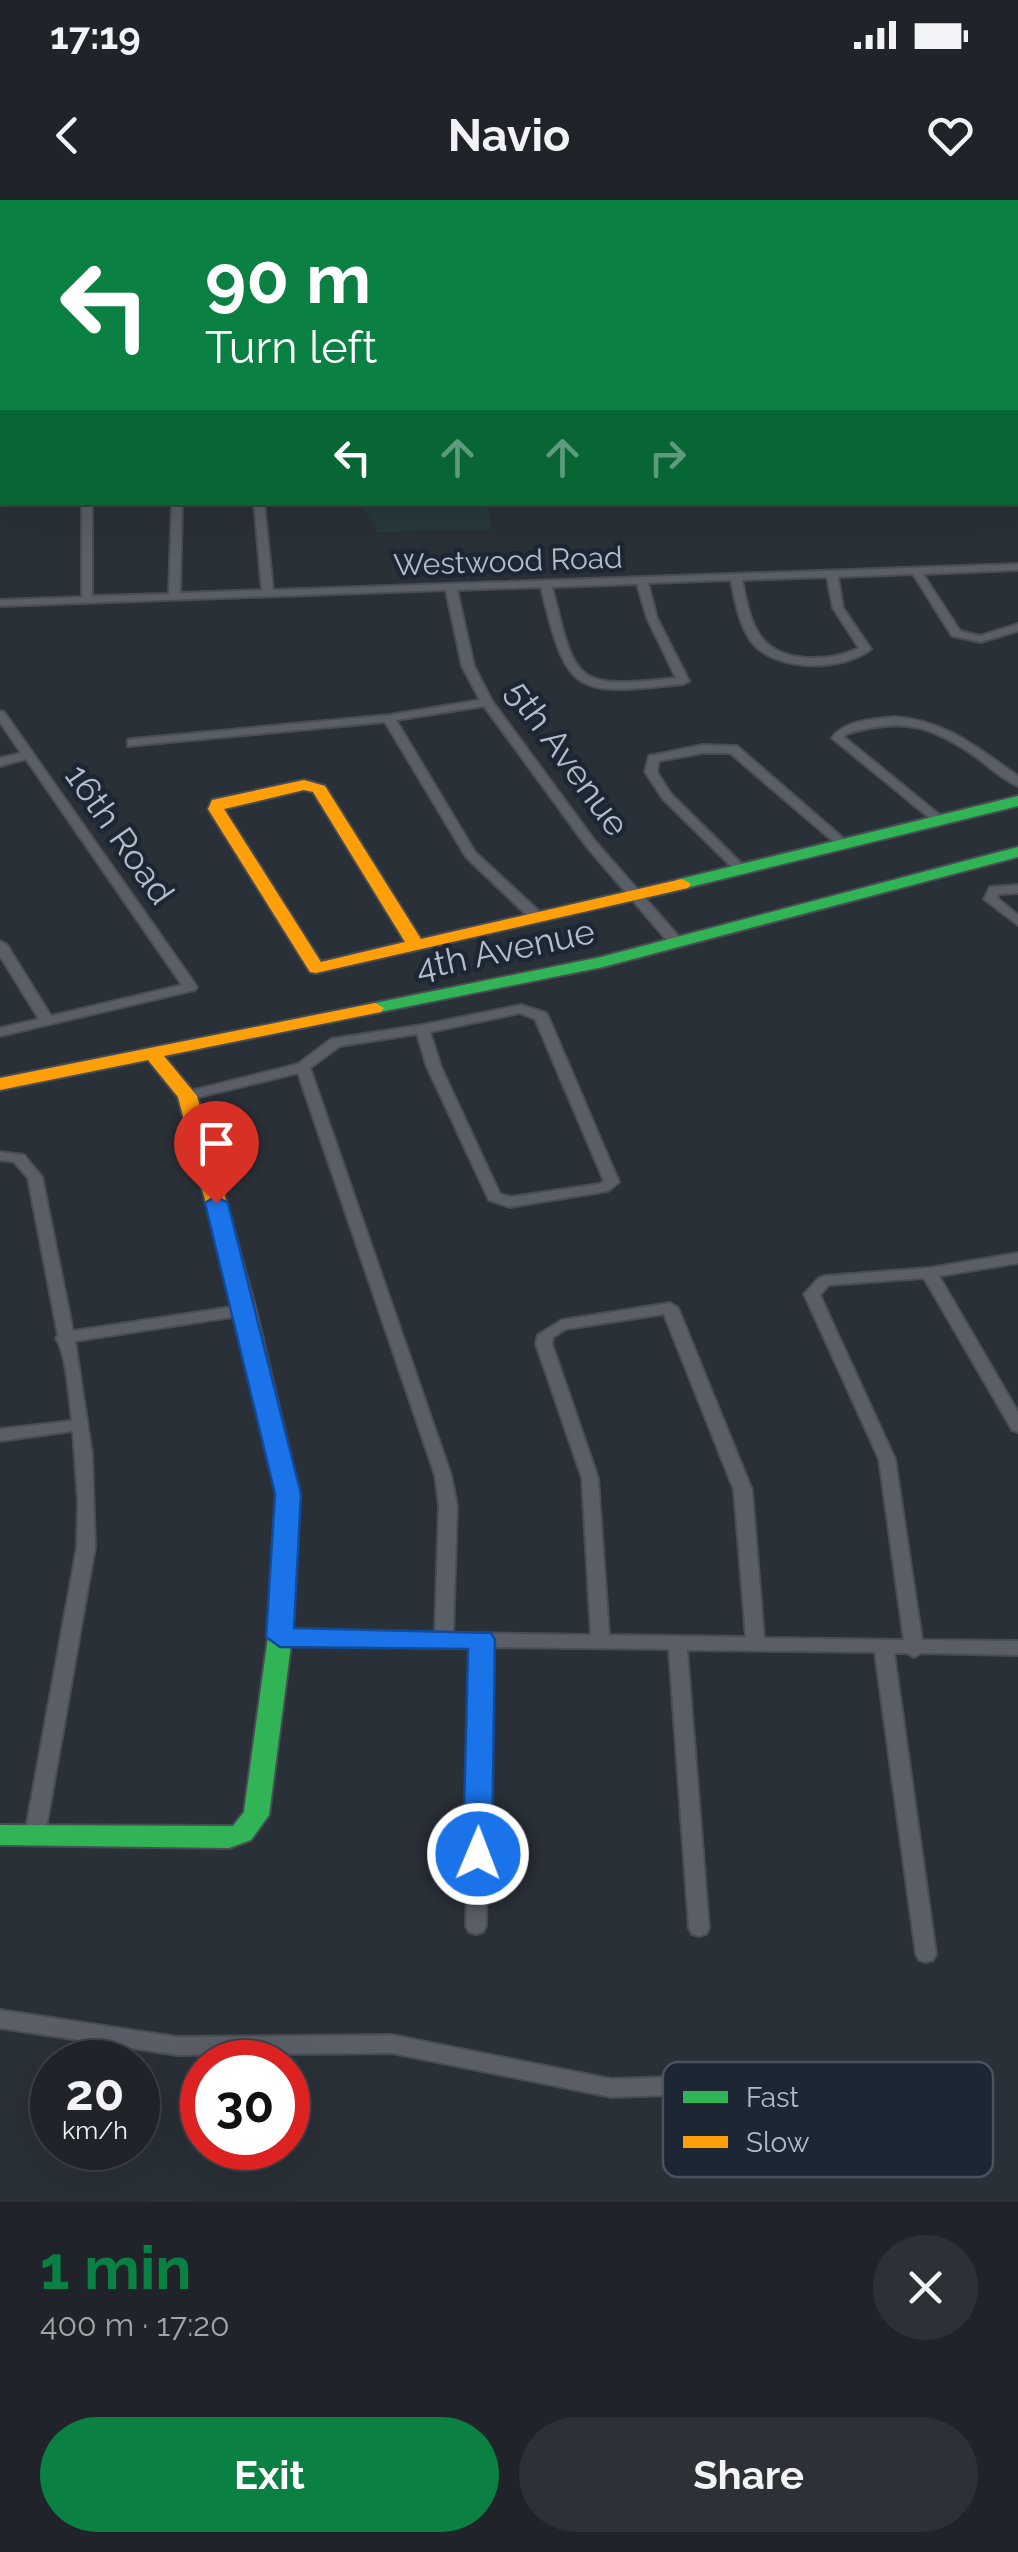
<!DOCTYPE html>
<meta charset="utf-8">
<style>
:root{--surface:#20242a;--page:#2d3036;--text:#f1f3f6;--muted:#a2a4a8;--line:#3d4147;--accent:#0b8043}
body{margin:0;font-family:Raleway,sans-serif;background:var(--page);color:var(--text);height:100vh;display:flex;flex-direction:column;font-size:38px;white-space:nowrap}
*{box-sizing:border-box;margin:0}
p{font-size:32px;color:var(--muted)}
.icon{flex:none;width:55px;height:55px;fill:none;stroke:currentColor;stroke-width:2;stroke-linecap:round;stroke-linejoin:round}
.map{position:relative;height:2002px;overflow:hidden}
.sheet{display:flex;flex-direction:column;background:var(--surface);flex:1}
.sheet>*{flex:none}
.banner{position:absolute;left:0px;top:0px;width:1020px;height:305px;box-shadow:0 10px 40px #0002,0 0 0 2px var(--line);background:#0b8043;color:#fff;overflow:hidden}
.speed{position:absolute;left:30px;top:1840px;display:flex;gap:20px;font-size:50px;font-weight:700;text-align:center}
.speed>*{display:grid;place-content:center;width:130px;height:130px;border-radius:50%;background:var(--surface);box-shadow:0 10px 40px #0002,0 0 0 2px var(--line);line-height:1}
.speed small{font-size:25px;font-weight:400}
.speed .limit{border:15px solid #d22;background:#fff;color:#111}
.pin{position:absolute;display:grid;place-items:center;width:85px;height:85px;color:#fff;margin:-102px -42px;border-radius:50% 50% 50% 0;rotate:-45deg;box-shadow:0 0 10px #0007}
.pin .icon{rotate:45deg}
.me{position:absolute;width:110px;margin:-55px;rotate:1deg;stroke-linejoin:round;filter:drop-shadow(0 0 8px #0008)}
.turn{display:flex;align-items:center;gap:35px;height:210px;padding:0 40px;font-size:45px}
.turn .icon{width:130px;height:130px;stroke-width:2.5}
.turn b{display:block;font-size:70px;line-height:85px}
.lanes{display:flex;align-items:center;height:95px;padding:0 40px;background:#0003;justify-content:center;gap:50px;direction:ltr}
.lanes .off{opacity:.35}
.round{display:grid;place-items:center;flex:none;width:105px;height:105px;border-radius:52px;background:var(--page)}
.overview{display:flex;align-items:center;justify-content:space-between;height:170px;padding:0 40px}
h1{font-size:60px;font-weight:700;line-height:75px;color:var(--accent)}
.primary-button{display:flex;gap:20px;margin-top:auto;padding:20px 40px}
.primary-button a{flex:1;height:115px;border-radius:60px;background:var(--accent);color:#fff;font-size:40px;font-weight:700;line-height:115px;text-align:center}
.primary-button a+a{background:var(--page);color:var(--text)}
.status{display:flex;justify-content:space-between;align-items:center;height:70px;padding:0 50px;background:var(--surface);direction:ltr}
.status svg{height:28px;fill:currentColor}
header{display:flex;justify-content:space-between;align-items:center;height:130px;padding:0 40px;background:var(--surface);font-size:45px;font-weight:700}
.map>svg:first-child{display:block}
.green{fill:#273a3e}
.lines{fill:none;stroke-linecap:round;stroke-linejoin:round}
.street-casing{stroke:#484c53;stroke-width:4}
.fast-casing{stroke:#484c53;stroke-width:4}
.slow-casing{stroke:#484c53;stroke-width:4}
.street{fill:#5a5e66;fill-rule:evenodd}
.fast{fill:#30b455;fill-rule:evenodd}
.slow{fill:#ff9f0a;fill-rule:evenodd}
.route{fill:#1a73e8;stroke:#114b97;stroke-width:2.5}
.labels{text-anchor:middle;dominant-baseline:central;stroke-width:9;stroke-linejoin:round;paint-order:stroke}
.far-street-label{font-size:30px;fill:#b4bcc9;stroke:#1d2633}
.street-label{font-size:35px;fill:#b4bcc9;stroke:#1d2633}
.key{fill:#1d2633;stroke:#4a5360;stroke-width:2.5}
.key-label{font-size:28px;fill:#b4bcc9}
</style>
<div class="status"><b>17:19</b><svg viewBox="0 0 49 12"><path d="M0 12V9h3v3zM5 12V6h3v6zM10 12V3h3v9zM15 12V0h3v12zM26 1h20v11H26zM47 4h2v5h-2z"/></svg></div>
<header><svg class="icon" aria-label="back" viewBox="0 0 24 24"><path d="M15 5l-7 7 7 7"/></svg>Navio<svg class="icon" aria-label="heart" viewBox="0 0 24 24"><path d="M12 20l-8-8c-3-5 5-10 8-4 3-6 11-1 8 4z"/></svg></header>
<div class="map">
<svg width="1018" height="2002" viewBox="0 0 1018 2002">
<rect width="100%" height="100%" fill="#2a3038"/>
<g class="green">
<polygon points="180,0 1018,0 1018,200 1018,2 157,2"/>
<polygon points="360,303 486,303 492,329 378,332"/>
</g>
<g class="lines">
<defs>
<g id="street">
<rect x="0" y="167" width="2" height="6"/>
<polygon points="0,297 2,297 2,302 5,302 0,304"/>
<path d="M82,302H92V396L169,394L172,302H182L180,393L262,390L254,302H264L273,390L1018,364V370L923,374L960,431L980,436L1018,424V431L981,442L952,436L913,374L838,377L843,408L871,449C843,472 774,472 751,441C739,424 735,401 731,380L648,383L657,418L689,481L683,484C574,496 567,496 541,387L457,390L474,466L492,501L595,641L681,739L683,742L681,745H671L587,647L484,506L396,520L475,652L543,715L545,718L543,721H533L466,657L385,522L128,546V540L132,539L389,515L480,500L462,466L446,390L0,406V400L82,397ZM827,377L833,408L859,448C844,455 829,458 813,458C758,457 751,426 742,380ZM637,384L647,418L676,478C574,489 576,484 552,387Z"/>
<polygon points="0,511 4,512 195,784 197,787 195,790 0,836 0,828 39,819 0,756 0,741 7,745 51,816 182,785 26,559 0,566 0,558 21,553 0,522"/>
<path d="M895,517C947,521 977,548 1018,576V586C1004,580 991,569 979,559C931,525 903,517 846,534L844,537L947,621L945,624H937L832,538C844,520 875,519 895,517Z"/>
<polygon points="702,545 737,546 851,645 849,648 841,648 730,553 702,553 659,561 657,572 671,594 748,670 746,673 738,673 663,599 645,572 649,556"/>
<polygon points="1018,685 1018,693 999,694 997,698 1018,715 1018,725 984,699 990,687"/>
<path d="M521,805L546,813L548,816L619,982L608,991L510,1007L489,1000L427,867L417,834L340,846L310,868L451,1275L457,1306L453,1433L591,1435L582,1278L536,1144L538,1135L562,1120L670,1103L678,1108L752,1290L764,1438L904,1440L879,1259L804,1094L819,1078L824,1076L929,1068L1018,1053V1063L939,1076L1018,1212V1232L1012,1230L1010,1226L924,1078L829,1085L820,1095L895,1259L922,1440L1018,1441V1455L921,1453L914,1457L907,1453H894L936,1754L933,1760L926,1762L919,1760L916,1754L875,1452L687,1450L709,1728L706,1734L699,1736L692,1734L689,1728L669,1449L491,1447L486,1726L483,1732L476,1734L469,1732L466,1726L473,1446L280,1444L274,1442L271,1437L274,1432L280,1430L435,1433L439,1306L435,1275L298,873L187,900L180,896L182,893L298,864L331,839L422,825ZM520,813L535,819L604,981L599,984L511,997L500,994L441,867L430,832ZM664,1114L734,1290L746,1437L609,1435L598,1278L552,1144L553,1137L566,1129Z"/>
<path d="M0,952L24,955L42,977L73,1131L245,1105L253,1110L245,1115L75,1141L92,1254L95,1347L45,1634L42,1639L35,1642L28,1639L25,1634L77,1347L78,1301L73,1231L0,1241V1229L72,1221C69,1197 67,1157 56,1138L58,1135L28,978L14,962L0,960Z"/>
<polygon points="0,1810 177,1837 392,1835 611,1879 672,1877 679,1880 683,1886 679,1892 672,1895 611,1897 392,1853 177,1855 0,1828"/>
</g>
<g id="fast">
<polygon points="1018,596 1018,606 682,689 673,684 676,680"/>
<polygon points="1018,647 1018,657 603,767 375,813 366,808 375,803 601,757"/>
<polygon points="288,1284 296,1287 299,1292 292,1437 269,1615 251,1640 229,1648 0,1645 0,1625 233,1626 244,1612 268,1437 277,1292 280,1287"/>
</g>
<g id="slow">
<path d="M304,580L325,586L421,739L682,679L691,684L688,688L316,773L310,772L208,609L212,600ZM304,590L313,592L405,742L321,762L224,609Z"/>
<polygon points="375,803 384,808 381,812 164,856 197,896 256,1110 299,1292 296,1297 280,1297 277,1292 234,1110 178,897 148,860 0,890 0,878"/>
</g>
</defs>
<use href="#street" class="street-casing"/>
<use href="#fast" class="fast-casing"/>
<use href="#slow" class="slow-casing"/>
<use href="#street" class="street"/>
<use href="#fast" class="fast"/>
<use href="#slow" class="slow"/>
</g>
<polygon class="route" points="216,996 228,1003 301,1294 294,1428 491,1433 495,1440 492,1654 488,1662 467,1662 463,1654 468,1449 280,1447 266,1437 275,1294 205,1003"/>
<g class="labels">
<g class="far-street-label">
<text transform="translate(508 361) rotate(-2)">Westwood Road</text>
</g>
<g class="street-label">
<text transform="translate(568 558) rotate(54)">5th Avenue</text>
<text transform="translate(120 634) rotate(55)">16th Road</text>
<text transform="translate(505 749) rotate(-12)">4th Avenue</text>
</g>
</g>
<rect x="663" y="1862" width="330" height="115" rx="15" class="key"/>
<rect x="683" y="1891" width="45" height="12" fill="#30b455"/>
<rect x="683" y="1936" width="45" height="12" fill="#ff9f0a"/>
<g class="key-label">
<text x="746" y="1907">Fast</text>
<text x="746" y="1952">Slow</text>
</g>
</svg>
<div class="speed"><div>20<small>km/h</small></div><div class="limit">30</div></div>
<div class="pin" style="left:216px;top:1003px;background:#d93025"><svg class="icon" aria-label="arrive" viewBox="0 0 24 24"><path d="M6 21V4h12l-3 4 3 4H6"/></svg></div>
<svg class="me" style="left:478px;top:1654px" viewBox="-20 -20 40 40"><circle r="17" fill="#1a73e8" stroke="#fff" stroke-width="3"/><path d="M0-11L8 9 0 5-8 9z" fill="#fff"/></svg>
<div class="banner">
<div class="turn"><svg class="icon" aria-label="left" viewBox="0 0 24 24"><path d="M17 20v-9H6M10 6l-5 5 5 5"/></svg><div><b>90 m</b>Turn left</div></div>
<div class="lanes"><svg class="icon" aria-label="left" viewBox="0 0 24 24"><path d="M17 20v-9H6M10 6l-5 5 5 5"/></svg><svg class="icon off" aria-label="ahead" viewBox="0 0 24 24"><path d="M12 20V5M6 11l6-6 6 6"/></svg><svg class="icon off" aria-label="ahead" viewBox="0 0 24 24"><path d="M12 20V5M6 11l6-6 6 6"/></svg><svg class="icon off" aria-label="right" viewBox="0 0 24 24"><path d="M7 20v-9h11M14 6l5 5-5 5"/></svg></div>
</div>
</div>
<section class="sheet">
<div class="overview"><div><h1>1 min</h1><p>400 m · 17:20</p></div><a class="round"><svg class="icon" aria-label="close" viewBox="0 0 24 24"><path d="M6 6l12 12M18 6L6 18"/></svg></a></div>
<div class="primary-button"><a>Exit</a><a>Share</a></div>
</section>
